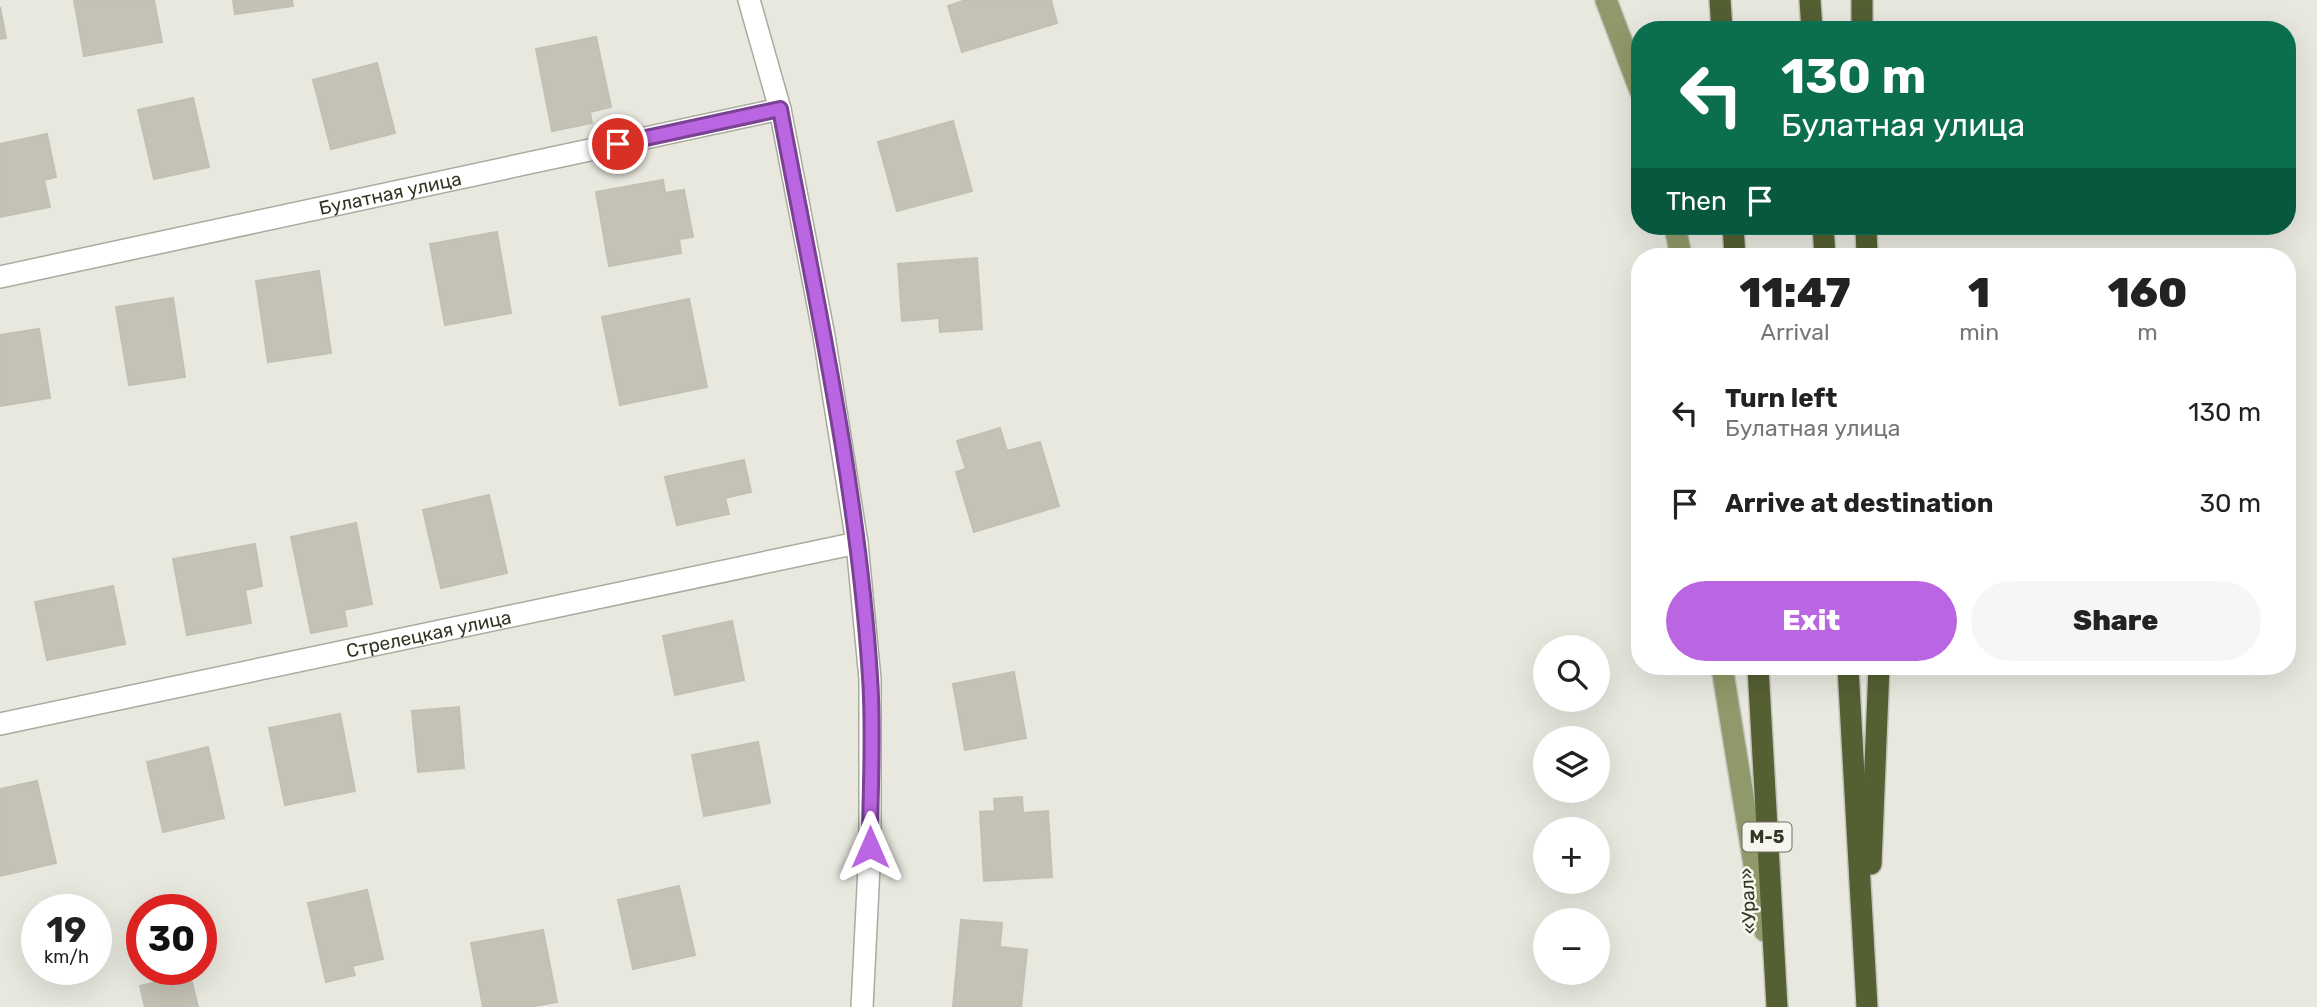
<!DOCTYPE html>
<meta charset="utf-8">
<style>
:root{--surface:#fff;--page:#f6f6f6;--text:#222;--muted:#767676;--accent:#ba65e1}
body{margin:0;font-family:Rubik,sans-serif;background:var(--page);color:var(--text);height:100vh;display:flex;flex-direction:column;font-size:26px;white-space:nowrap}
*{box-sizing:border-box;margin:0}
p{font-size:23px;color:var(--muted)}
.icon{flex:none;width:38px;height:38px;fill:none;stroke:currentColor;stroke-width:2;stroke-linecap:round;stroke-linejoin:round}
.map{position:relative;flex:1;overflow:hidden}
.panel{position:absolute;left:1631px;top:248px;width:665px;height:427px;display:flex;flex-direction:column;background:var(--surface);border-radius:28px;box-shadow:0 7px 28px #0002}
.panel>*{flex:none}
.hud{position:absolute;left:1631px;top:21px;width:665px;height:214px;border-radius:28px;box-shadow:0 7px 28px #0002;background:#0b6e4f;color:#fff;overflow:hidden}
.buttons{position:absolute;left:1533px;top:635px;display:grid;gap:14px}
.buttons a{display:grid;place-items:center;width:77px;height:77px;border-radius:50%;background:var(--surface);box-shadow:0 7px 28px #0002;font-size:35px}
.speed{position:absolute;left:21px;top:894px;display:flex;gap:14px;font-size:35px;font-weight:700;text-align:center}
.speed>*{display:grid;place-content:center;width:91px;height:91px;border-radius:50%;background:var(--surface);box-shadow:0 7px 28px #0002;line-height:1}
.speed small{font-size:18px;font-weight:400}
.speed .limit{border:10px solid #d22;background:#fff;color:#111}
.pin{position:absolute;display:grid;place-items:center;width:60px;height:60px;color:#fff;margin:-30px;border:4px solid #fff;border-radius:50%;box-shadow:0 2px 7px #0007}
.me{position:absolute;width:77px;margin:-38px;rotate:0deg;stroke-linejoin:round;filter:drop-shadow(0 0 5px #0008)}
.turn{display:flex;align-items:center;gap:24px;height:147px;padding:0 35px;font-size:32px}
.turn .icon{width:91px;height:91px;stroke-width:2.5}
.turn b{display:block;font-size:49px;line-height:60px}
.then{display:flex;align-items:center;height:66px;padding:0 35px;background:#0003;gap:14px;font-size:26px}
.eta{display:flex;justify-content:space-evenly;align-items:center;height:119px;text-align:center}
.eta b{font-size:42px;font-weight:800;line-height:49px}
.button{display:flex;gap:14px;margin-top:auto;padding:14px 35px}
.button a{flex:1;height:80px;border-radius:42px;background:var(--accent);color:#fff;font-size:28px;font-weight:800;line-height:80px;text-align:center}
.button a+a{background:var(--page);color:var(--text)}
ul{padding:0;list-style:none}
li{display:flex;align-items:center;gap:21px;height:91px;padding:0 35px}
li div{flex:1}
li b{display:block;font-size:26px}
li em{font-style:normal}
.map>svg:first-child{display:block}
.building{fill:#c3c2b5;stroke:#c1c1b3;stroke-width:2}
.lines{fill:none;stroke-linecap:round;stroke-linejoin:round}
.street-casing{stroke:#aaab9f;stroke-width:24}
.primary-casing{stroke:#c2c3bd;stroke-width:24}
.highway-casing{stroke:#c2c3bd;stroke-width:24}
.street{stroke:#fff;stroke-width:21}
.primary{stroke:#909969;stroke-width:21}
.highway{stroke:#545f32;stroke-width:21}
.route-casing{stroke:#794292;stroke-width:18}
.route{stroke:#ba65e1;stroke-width:12}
.labels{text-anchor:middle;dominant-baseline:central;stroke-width:5;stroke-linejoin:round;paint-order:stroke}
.shield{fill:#f6f5ef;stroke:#6e6f60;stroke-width:2}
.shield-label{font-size:18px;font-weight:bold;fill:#333622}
.street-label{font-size:19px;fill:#333622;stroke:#f6f5ef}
</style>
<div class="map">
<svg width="2317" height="1007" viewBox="0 0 2317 1007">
<rect width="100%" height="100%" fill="#e8e8df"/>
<g class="building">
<polygon points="74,0 154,0 162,42 84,56"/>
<polygon points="233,0 292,0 293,6 235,14"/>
<polygon points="966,0 1051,0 1057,23 962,52 948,6"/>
<polygon points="0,7 6,38 0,39"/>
<polygon points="596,37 611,107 590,112 592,123 552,131 536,49"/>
<polygon points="377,63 395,133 331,149 313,80"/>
<polygon points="193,98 209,167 154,179 138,110"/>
<polygon points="953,121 972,191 897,211 878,142"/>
<polygon points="47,134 56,177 44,180 50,207 0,217 0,144"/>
<polygon points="663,180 665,193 684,190 693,237 679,239 681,253 609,266 596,192"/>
<polygon points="497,232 511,313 445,325 430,244"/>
<polygon points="977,258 982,329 940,332 939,318 902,321 898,264"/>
<polygon points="319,271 331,353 268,362 256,281"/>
<polygon points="173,298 185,377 129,385 116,307"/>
<polygon points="689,299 707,387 620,405 602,317"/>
<polygon points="39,329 50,398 0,406 0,335"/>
<polygon points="1000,428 1007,451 1040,442 1059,506 974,532 956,472 966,469 957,441"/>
<polygon points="744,460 751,492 725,498 729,514 677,525 665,477"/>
<polygon points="489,495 507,573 441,588 423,510"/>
<polygon points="356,523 372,604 344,610 347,626 311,633 291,537"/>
<polygon points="255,544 262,586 245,590 251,623 187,635 173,559"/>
<polygon points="113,586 125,644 47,660 35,602"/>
<polygon points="732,621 744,680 675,695 663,636"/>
<polygon points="1014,672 1026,738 965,750 953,684"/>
<polygon points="459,707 464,768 418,772 412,711"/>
<polygon points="340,714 355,791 285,805 269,728"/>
<polygon points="758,742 770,803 704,816 692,755"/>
<polygon points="208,747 224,818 163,832 147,762"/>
<polygon points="37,781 56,863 0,876 0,789"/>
<polygon points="1022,797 1023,813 1048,811 1052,877 984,881 980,812 995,811 994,799"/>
<polygon points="679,886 695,955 633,969 618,900"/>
<polygon points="367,890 383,959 352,966 355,975 326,982 308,903"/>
<polygon points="961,920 1002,923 1000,947 1027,950 1021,1007 953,1007"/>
<polygon points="543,930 557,1002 529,1007 483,1007 471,943"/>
<polygon points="190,974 198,1007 145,1007 140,986"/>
</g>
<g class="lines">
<defs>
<g id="street">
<polyline points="749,0 780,109 824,336 857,543 870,679 870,847 862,1007"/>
<path id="s1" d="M0,277L780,109"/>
<path id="s2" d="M0,724L857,543"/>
</g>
<g id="primary">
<polyline points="1606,0 1640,90"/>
<polyline points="1675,226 1681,257"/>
<polyline points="1722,667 1765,931"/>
</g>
<g id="highway">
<polyline points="1720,0 1722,30"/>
<polyline points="1810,0 1812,30"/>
<polyline points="1862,30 1862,0"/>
<polyline points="1733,226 1735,257"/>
<polyline points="1823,226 1825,257"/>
<polyline points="1866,226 1867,257"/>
<polyline points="1758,667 1777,1007"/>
<polyline points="1848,667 1867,1007"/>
<polyline points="1871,864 1879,667"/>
</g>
</defs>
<use href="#street" class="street-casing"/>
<use href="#primary" class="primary-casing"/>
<use href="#highway" class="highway-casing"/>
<use href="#street" class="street"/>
<use href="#primary" class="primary"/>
<use href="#highway" class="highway"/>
</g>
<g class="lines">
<defs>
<path id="route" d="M618,144L780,109C815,296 858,486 870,677C874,733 870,791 870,847"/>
</defs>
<use href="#route" class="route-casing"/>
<use href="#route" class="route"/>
</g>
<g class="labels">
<rect class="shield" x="1742.5" y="822.5" width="49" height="29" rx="5"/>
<g class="shield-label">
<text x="1767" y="837">М-5</text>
</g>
<g class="street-label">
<text stroke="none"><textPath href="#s1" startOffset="399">Булатная улица</textPath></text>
<text stroke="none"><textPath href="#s2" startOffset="438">Стрелецкая улица</textPath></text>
<text transform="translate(1748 901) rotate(-93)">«Урал»</text>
</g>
</g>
</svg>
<div class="buttons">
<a><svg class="icon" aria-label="search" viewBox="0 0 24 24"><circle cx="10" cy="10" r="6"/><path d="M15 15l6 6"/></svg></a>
<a><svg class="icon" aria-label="layers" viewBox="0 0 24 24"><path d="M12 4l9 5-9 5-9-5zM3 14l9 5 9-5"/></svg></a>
<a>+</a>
<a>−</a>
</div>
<div class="speed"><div>19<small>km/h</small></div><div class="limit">30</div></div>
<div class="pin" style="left:618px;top:144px;background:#d93025"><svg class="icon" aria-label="arrive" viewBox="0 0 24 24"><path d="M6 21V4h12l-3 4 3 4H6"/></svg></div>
<svg class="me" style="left:870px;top:847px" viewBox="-20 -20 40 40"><path d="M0-17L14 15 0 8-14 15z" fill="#ba65e1" stroke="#fff" stroke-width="4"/></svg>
<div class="hud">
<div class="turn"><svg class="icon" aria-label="left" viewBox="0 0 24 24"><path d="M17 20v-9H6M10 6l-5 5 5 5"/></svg><div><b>130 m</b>Булатная улица</div></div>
<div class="then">Then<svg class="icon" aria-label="arrive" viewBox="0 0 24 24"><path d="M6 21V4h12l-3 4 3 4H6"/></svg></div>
</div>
<section class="panel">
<div class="eta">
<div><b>11:47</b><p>Arrival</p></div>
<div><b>1</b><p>min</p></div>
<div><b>160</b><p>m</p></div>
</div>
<ul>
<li><svg class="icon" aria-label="left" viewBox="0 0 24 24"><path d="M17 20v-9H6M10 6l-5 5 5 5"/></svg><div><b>Turn left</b><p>Булатная улица</p></div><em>130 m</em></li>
<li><svg class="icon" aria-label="arrive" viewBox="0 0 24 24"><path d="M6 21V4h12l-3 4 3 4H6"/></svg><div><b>Arrive at destination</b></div><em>30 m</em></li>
</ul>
<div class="button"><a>Exit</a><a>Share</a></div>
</section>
</div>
